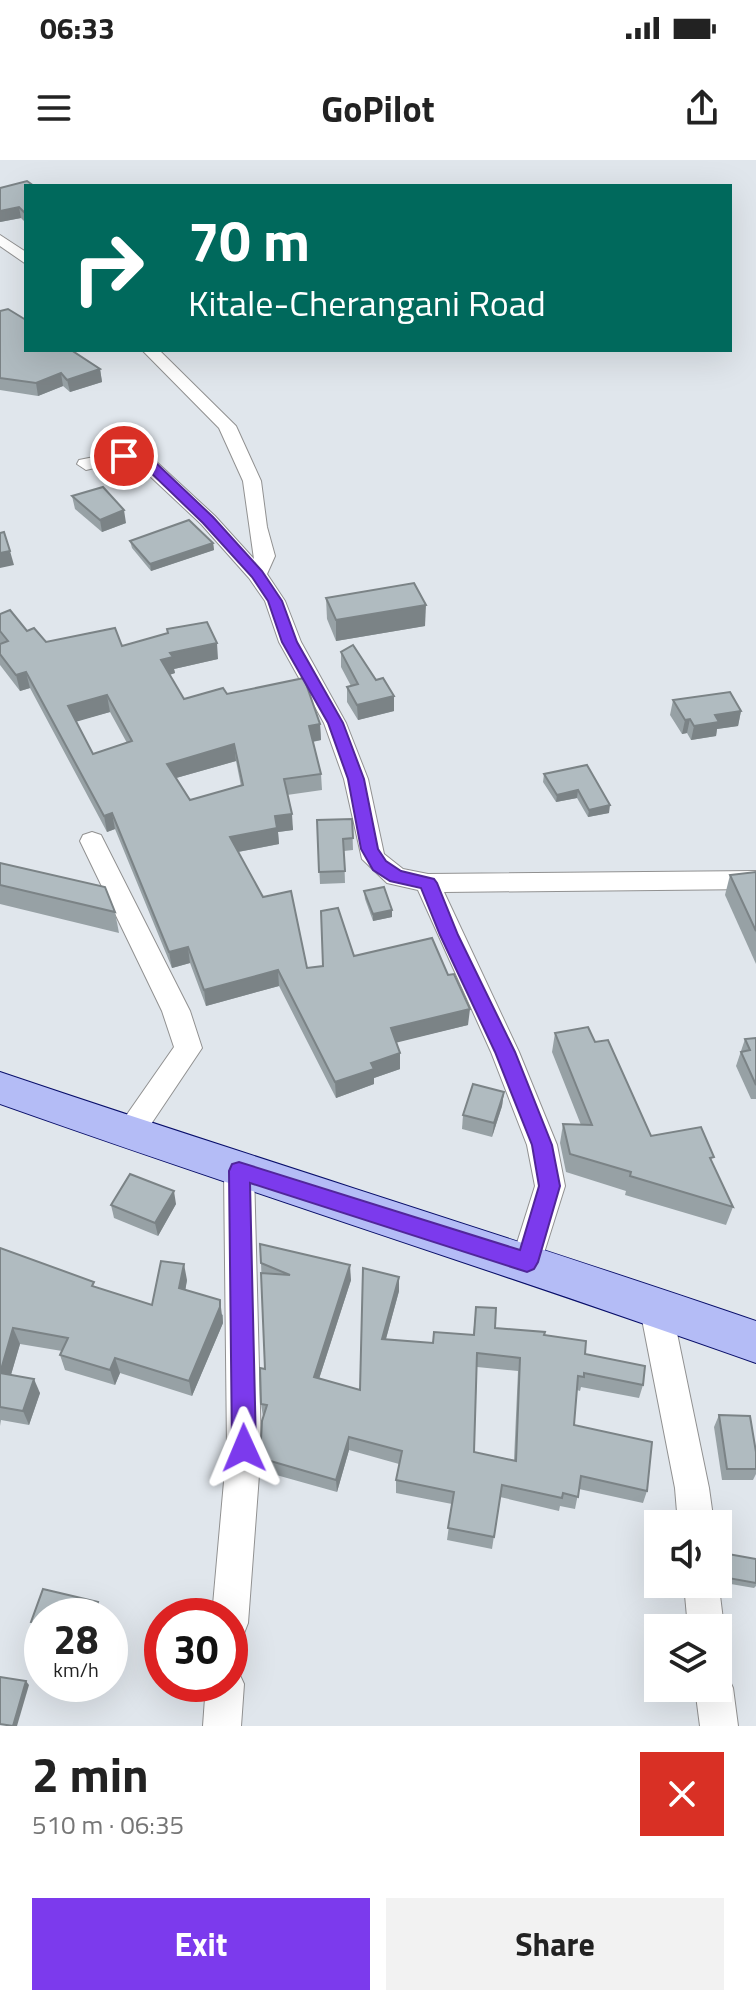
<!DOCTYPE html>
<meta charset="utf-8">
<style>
:root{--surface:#fff;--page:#f2f2f2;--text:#222;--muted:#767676;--accent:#7c3aed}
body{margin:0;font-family:"Titillium Web",sans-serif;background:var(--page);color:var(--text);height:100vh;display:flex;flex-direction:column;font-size:30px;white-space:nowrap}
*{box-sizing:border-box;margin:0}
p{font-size:26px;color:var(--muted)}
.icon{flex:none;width:44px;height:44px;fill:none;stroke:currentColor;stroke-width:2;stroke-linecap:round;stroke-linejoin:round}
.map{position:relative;height:1566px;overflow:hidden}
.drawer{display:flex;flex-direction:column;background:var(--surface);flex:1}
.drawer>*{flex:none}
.guide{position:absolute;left:24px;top:24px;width:708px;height:168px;border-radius:0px;box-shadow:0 8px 32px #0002;background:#00695c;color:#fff;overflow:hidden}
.fabs{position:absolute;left:644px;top:1350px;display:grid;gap:16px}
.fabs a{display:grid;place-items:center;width:88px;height:88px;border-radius:0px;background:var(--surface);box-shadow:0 8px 32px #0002;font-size:40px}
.speed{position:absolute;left:24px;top:1438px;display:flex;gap:16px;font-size:40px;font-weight:700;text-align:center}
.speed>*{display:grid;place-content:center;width:104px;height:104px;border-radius:50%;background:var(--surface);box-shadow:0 8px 32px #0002;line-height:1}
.speed small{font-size:20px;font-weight:400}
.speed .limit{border:12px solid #d22;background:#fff;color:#111}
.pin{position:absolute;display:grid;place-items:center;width:68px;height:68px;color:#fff;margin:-34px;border:4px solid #fff;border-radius:50%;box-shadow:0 2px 8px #0007}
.me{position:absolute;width:88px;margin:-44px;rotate:359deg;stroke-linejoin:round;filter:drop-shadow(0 0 6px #0008)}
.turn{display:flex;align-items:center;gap:28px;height:168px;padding:0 32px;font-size:36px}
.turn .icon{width:104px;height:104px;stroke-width:2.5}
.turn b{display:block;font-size:56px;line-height:68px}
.round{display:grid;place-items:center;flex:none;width:84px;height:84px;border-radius:0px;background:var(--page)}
.overview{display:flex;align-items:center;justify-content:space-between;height:136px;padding:0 32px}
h1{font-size:48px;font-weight:700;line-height:60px}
.primary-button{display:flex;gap:16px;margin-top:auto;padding:16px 32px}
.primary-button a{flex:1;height:92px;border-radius:0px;background:var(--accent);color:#fff;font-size:32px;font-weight:700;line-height:92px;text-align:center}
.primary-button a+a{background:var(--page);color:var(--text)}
.status{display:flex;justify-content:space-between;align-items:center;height:56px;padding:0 40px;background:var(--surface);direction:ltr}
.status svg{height:22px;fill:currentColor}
header{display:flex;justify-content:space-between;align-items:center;height:104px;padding:0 32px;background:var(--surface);font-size:36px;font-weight:700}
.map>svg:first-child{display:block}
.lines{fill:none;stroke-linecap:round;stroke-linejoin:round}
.minor-casing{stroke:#919191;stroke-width:2}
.secondary-casing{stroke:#090f6a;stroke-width:2}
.minor{fill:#fff;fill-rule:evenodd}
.secondary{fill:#b4bcf6;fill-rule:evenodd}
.wall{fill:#97a1a5;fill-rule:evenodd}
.shaded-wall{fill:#7b8386}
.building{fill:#b0bbc0;stroke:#7b8386;stroke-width:2;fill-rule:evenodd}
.route{fill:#7c3aed;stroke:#51269a;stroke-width:2}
</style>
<div class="status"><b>06:33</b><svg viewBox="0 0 49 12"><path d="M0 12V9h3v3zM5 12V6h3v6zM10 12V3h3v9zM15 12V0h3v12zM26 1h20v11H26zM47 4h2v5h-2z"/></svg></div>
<header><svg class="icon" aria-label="menu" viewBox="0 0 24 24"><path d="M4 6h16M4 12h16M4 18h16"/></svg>GoPilot<svg class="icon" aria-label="share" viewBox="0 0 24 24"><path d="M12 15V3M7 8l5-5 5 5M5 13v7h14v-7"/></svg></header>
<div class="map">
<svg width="756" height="1566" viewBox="0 0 756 1566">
<rect width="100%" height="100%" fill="#e0e6ec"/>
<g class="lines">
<defs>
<g id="minor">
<polygon points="0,75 26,92 26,104 0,86"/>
<polygon points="142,190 159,190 236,266 261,321 267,367 275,396 267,414 285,441 301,482 346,563 368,619 384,694 403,709 428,714 756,711 756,729 444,732 519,892 557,985 565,1026 538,1112 527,1116 516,1112 511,1102 535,1026 527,985 491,892 418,730 387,723 362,699 344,619 324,563 279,482 265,441 249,418 201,364 137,304 124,301 86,310 77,304 79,300 124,291 149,295 215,356 254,399 243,321 219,268"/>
<polygon points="92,672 101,675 104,681 190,851 202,888 139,982 129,985 119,982 114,973 174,887 162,851 80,681 83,675"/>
<polygon points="239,998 249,1002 254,1011 261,1288 248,1463 243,1476 230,1481 230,1456 212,1456 227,1288 224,1011 229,1002"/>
<polygon points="656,1134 667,1139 672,1149 709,1328 714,1364 678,1364 675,1328 640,1149 645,1139"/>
<polygon points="718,1419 724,1468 718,1481 718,1468 688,1468 684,1424 718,1424"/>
<polygon points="230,1507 238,1511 244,1524 241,1566 203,1566 206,1524 230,1524"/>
<polygon points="718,1511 727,1515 733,1528 738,1566 700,1566 695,1528 718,1528"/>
</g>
<path id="secondary" d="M0,912C251,997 505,1075 756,1161V1203C505,1114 251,1033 0,944Z"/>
</defs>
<use href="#minor" class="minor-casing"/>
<use href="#secondary" class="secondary-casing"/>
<use href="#minor" class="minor"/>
<use href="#secondary" class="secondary"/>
</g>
<g class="wall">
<polygon points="26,26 26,63 21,58 0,62"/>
<polygon points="0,151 100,209 102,222 70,232 63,226 38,236 0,230"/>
<polygon points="72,336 126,363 102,372 75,349"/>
<polygon points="130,381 213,383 214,390 151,411 132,388"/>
<polygon points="326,438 425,466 336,481 327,459"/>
<path d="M0,454L46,482L122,486L167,473V469L218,499L174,509L175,513L169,515L184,539L227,534L320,564L321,580L313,582L321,614L322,630L287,635L293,670L278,672L279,684L238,692L263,737L307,808L323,806L354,796L468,865L396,882L400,909L374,918V924L336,938L279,826L206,846L190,803L172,808L115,669L107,672L30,528L20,531L0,505ZM110,552L127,583L93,594L76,561ZM236,601L241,626L190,640L176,618Z"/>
<polygon points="341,492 394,551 358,560 347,542 347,527 351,526 341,507"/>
<polygon points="673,540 741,551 738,566 717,569 716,576 691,580 687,573 682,574 670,555"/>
<polygon points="587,605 609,653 588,657 577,638 556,642 543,622 544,614"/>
<polygon points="352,659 353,690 344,691 345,723 320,724 317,660"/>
<polygon points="0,703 115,752 119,773 0,744"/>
<polygon points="756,712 756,804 725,735 730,715"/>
<polygon points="364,731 392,750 392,757 373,761 365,739"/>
<polygon points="555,873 595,882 651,976 712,1002 733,1047 726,1065 625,1035 626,1031 566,1012 560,983 563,964 581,965 552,892"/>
<polygon points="756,878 756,939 751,939 736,906 745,879"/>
<polygon points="504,932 502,946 492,977 462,969 463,955"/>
<polygon points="176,1044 158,1076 114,1058 111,1045"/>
<polygon points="0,1088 96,1128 152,1145 187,1120 185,1130 223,1155 223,1163 192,1236 120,1213 115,1225 65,1210 60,1195 62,1191 20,1184 11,1215 40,1233 29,1265 1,1260 0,1266"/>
<path d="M261,1103L351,1120L319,1219L360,1230L399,1117V1131L386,1179L433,1183L473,1175L476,1147L495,1168L544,1175L585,1194L643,1225L639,1238L581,1227L580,1231L577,1230L574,1265L647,1331L643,1343L579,1329L575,1349L560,1346L559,1351L500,1337L492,1389L447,1380L452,1344L396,1333V1320L399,1304L349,1290L337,1332L262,1311L260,1298L263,1257L261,1244L265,1209ZM477,1207L518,1211L514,1300L474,1292Z"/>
<polygon points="719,1255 756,1292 756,1314 753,1320 722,1320 714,1267"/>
<polygon points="728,1394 756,1399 756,1426 754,1428 725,1423 725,1399"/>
<polygon points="43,1429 98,1442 102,1451 100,1456 42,1456 42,1472 37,1471 31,1462"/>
<polygon points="162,1466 162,1491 153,1490 151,1486"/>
</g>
<g class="shaded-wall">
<polygon points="19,47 21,58 0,62 0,51"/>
<polygon points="100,209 102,222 70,232 67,220"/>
<polygon points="61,213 63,226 38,236 36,223"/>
<polygon points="124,350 126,363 102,372 100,360"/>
<polygon points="213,383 214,390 151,411 150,404"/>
<polygon points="10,391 14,405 0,408 0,393"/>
<polygon points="426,445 425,466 336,481 336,460"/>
<polygon points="217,483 218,499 174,509 175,513 163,517 161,500 170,493"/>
<polygon points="26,512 30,528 20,531 16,515"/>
<polygon points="107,535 110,552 72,563 68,546"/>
<polygon points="394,536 394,551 358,560 357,545"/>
<polygon points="741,551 738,566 717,569 716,576 691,580 694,566 715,555"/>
<polygon points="690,559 687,573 682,574 685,560"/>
<polygon points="320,564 321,580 310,582 309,566"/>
<polygon points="234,584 236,601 169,620 167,604"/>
<polygon points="578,630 577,638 556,642 557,635"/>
<polygon points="610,645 609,653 588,657 589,650"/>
<polygon points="112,653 115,669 107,672 104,656"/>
<polygon points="292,654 293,670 278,672 279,684 232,693 230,677 275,656"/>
<polygon points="392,750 392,757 373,761 373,754"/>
<polygon points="188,787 190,803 172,808 169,792"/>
<polygon points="278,810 279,826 206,846 204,830"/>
<polygon points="470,849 468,865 391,884 391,868"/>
<polygon points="400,893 400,909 374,918 374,924 336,938 335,922 371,903"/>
<polygon points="504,932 502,946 492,977 494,963"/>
<polygon points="174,1031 176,1044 158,1076 155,1063"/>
<polygon points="184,1104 187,1120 183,1144 179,1128"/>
<polygon points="350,1105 351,1120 315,1231 314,1217"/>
<polygon points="399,1117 399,1131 382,1193 382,1179"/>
<polygon points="220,1140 223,1163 192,1236 189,1221"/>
<polygon points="13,1168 20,1184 7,1228 0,1213"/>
<polygon points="115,1198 120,1213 115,1225 110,1210"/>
<polygon points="34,1219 40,1233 29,1265 23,1251"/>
<polygon points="349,1277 349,1290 337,1332 336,1320"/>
<polygon points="98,1442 102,1451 100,1456 93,1456"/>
<polygon points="26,1521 29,1525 17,1566 13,1566"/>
</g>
<g class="building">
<polygon points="27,21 34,26 26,26 26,54 19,47 0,51 0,28"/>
<polygon points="8,149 26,160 26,190 71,190 100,209 67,220 61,213 36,223 0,218 0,151"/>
<polygon points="103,327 124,350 100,360 72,336"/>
<polygon points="189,360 213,383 150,404 130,381"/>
<polygon points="4,372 10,391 0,393 0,373"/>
<polygon points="414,423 426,445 336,460 326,438"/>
<path d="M10,450L27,471L34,468L46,482L115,468L122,486L168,473L167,469L207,462L217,483L170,493L173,497L161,500L184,539L223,528L227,534L304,518L320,564L309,566L321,614L284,619L292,654L275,656L277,668L230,677L263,737L291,731L307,808L323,806L321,751L338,748L354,796L432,778L448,815L454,814L470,849L391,868L400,893L371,903L374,909L335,922L278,810L204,830L188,787L169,792L112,653L104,656L26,512L16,515L0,494V484L8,481L0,471V454ZM107,535L132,581L93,594L68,546ZM234,584L243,625L190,640L167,604Z"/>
<polygon points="353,485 376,520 383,518 394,536 357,545 347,527 358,524 341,492"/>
<polygon points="730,532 741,551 715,555 719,562 694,566 690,559 685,560 673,540"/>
<polygon points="587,605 610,645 589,650 578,630 557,635 544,614"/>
<polygon points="352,659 353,678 343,679 345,711 319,712 317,660"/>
<polygon points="0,703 105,727 115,752 0,725"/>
<polygon points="756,712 756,771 730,715"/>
<polygon points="384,727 392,750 373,754 364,731"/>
<polygon points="588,867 595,882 608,880 651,976 701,967 714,997 710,998 733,1047 630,1016 631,1012 570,994 563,964 592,965 555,873"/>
<polygon points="756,878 756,925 741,892 750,890 745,879"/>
<polygon points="473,924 504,932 494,963 463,955"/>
<polygon points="130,1014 174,1031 155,1063 111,1045"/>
<path d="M260,1084L350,1105L314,1217L360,1230L363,1108L399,1117L382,1179L433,1183L434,1172L474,1175L476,1147L496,1148L495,1168L545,1172L544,1175L586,1181L585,1194L645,1206L643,1225L584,1213V1217L578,1216L574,1265L652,1282L647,1331L581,1316L578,1337L563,1333L562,1338L502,1325L494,1377L448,1368L454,1332L396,1320L402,1291L349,1277L336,1320L260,1298L262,1261L267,1245L261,1244L260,1208L265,1209L261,1113L290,1115L261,1103ZM477,1193L520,1198L516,1301L474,1292Z"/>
<polygon points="0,1088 94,1122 92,1126 152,1145 161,1101 184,1104 179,1128 220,1140 220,1147 189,1221 115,1198 110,1210 60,1195 68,1178 13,1168 0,1213"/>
<polygon points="0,1213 34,1219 23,1251 0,1247"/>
<polygon points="719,1255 750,1256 756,1292 756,1309 727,1309"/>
<polygon points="728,1394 756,1399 756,1423 728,1418"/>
<polygon points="43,1429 98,1442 93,1456 42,1456 42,1464 31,1462"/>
<polygon points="155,1465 162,1466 162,1487 151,1486"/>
<polygon points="0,1517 26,1521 13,1566 0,1564"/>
</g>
<polygon class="route" points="134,293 154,301 213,357 262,411 282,441 297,482 343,563 364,619 378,689 386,701 401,711 434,719 437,723 458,775 515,892 552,985 560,1026 538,1102 534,1109 527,1112 250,1023 256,1288 252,1296 244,1300 235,1296 232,1288 229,1011 232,1004 239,1002 520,1090 539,1026 532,985 495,892 440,775 421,728 390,721 373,710 361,689 348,619 328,563 282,482 268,441 252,417 203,363 145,307 118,296"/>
</svg>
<div class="fabs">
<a><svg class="icon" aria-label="sound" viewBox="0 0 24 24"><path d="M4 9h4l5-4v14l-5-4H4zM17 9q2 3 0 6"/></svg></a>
<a><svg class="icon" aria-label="layers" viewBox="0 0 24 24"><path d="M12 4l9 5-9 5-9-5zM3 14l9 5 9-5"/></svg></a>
</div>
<div class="speed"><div>28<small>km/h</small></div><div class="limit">30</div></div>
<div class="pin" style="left:124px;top:296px;background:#d93025"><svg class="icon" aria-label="arrive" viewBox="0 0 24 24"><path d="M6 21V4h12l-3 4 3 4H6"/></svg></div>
<svg class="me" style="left:244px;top:1288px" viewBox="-20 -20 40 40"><path d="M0-17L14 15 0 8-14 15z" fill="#7c3aed" stroke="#fff" stroke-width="4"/></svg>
<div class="guide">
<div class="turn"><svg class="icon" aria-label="right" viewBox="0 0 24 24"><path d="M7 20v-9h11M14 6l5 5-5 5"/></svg><div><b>70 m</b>Kitale-Cherangani Road</div></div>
</div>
</div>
<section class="drawer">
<div class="overview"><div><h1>2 min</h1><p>510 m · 06:35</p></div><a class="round" style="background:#d93025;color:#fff"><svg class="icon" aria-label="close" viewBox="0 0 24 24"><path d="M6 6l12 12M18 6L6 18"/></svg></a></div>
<div class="primary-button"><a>Exit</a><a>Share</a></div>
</section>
